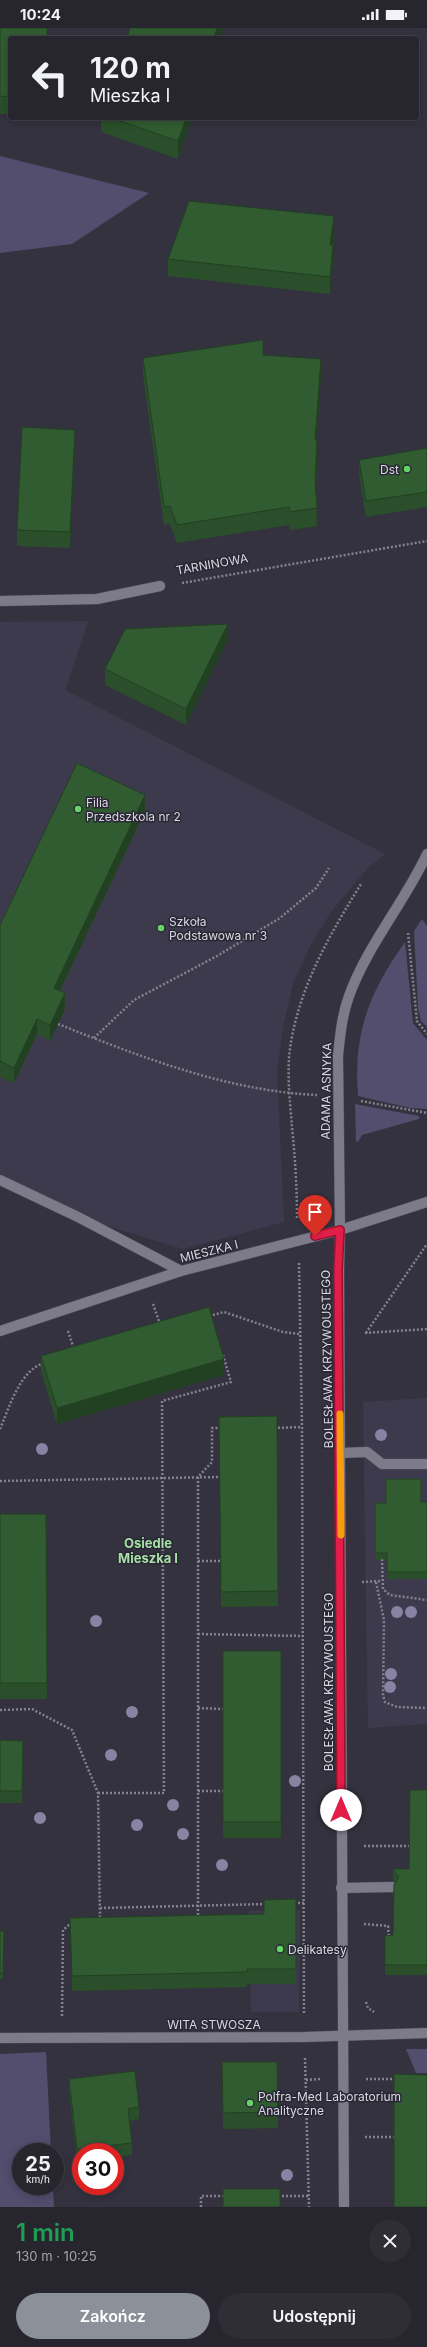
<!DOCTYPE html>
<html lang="pl">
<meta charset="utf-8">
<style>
:root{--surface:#27262f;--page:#2f2e37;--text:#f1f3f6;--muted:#a4a5aa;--line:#43434b;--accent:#8c9099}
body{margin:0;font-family:Inter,sans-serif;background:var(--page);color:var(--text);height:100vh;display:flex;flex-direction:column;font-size:15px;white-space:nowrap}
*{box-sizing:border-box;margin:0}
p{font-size:13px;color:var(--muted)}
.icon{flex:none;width:22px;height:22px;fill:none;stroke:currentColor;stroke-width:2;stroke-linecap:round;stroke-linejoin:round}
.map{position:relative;height:2179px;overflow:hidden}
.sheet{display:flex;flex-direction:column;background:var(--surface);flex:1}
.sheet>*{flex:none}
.banner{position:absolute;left:8px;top:8px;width:411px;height:84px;border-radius:4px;box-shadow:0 2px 10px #0003,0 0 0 1px var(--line);background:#27262f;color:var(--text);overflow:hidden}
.speed{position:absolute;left:12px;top:2115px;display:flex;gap:8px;font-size:20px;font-weight:700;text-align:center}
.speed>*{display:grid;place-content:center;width:52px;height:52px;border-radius:50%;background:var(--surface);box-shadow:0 2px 10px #0003,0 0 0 1px var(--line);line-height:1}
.speed small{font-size:10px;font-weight:400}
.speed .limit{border:6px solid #d22;background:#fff;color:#111}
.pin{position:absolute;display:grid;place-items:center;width:34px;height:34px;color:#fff;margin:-41px -17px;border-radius:50% 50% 50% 0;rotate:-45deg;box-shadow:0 0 4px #0007}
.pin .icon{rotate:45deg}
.me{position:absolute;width:44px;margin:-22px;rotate:0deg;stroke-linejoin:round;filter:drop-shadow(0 0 3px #0008)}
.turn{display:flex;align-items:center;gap:14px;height:84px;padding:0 16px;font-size:18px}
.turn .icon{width:52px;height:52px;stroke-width:2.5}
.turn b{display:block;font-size:28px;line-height:34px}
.round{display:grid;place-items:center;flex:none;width:42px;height:42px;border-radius:21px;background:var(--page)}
.headline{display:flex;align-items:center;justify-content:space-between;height:68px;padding:0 16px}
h1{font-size:24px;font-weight:600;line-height:30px;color:#1e9e55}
.cta{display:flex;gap:8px;margin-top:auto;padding:8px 16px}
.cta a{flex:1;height:46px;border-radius:24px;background:var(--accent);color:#fff;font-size:16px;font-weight:600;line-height:46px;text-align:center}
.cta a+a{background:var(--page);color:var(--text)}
.status{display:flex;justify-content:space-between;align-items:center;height:28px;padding:0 20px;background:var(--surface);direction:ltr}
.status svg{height:11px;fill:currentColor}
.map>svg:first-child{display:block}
.built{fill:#3e3a4e}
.green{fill:#534d6e}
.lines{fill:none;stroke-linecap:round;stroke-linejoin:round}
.lane-casing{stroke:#514f5a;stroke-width:11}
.street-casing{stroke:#514f5a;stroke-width:11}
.path{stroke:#84828d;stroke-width:2.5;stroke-dasharray:2 2;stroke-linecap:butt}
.lane{stroke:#7d7b8a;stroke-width:10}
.street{stroke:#7d7b8a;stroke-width:10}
.tree{fill:#8882a3}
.wall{fill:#2a4f2a}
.shaded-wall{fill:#224022}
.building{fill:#315c31;stroke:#224022}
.route-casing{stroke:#92132f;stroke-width:10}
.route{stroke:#e11d48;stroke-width:7}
.slow{stroke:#f59e0b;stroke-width:7}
.poi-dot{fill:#65d467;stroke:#2a2835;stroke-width:1.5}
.labels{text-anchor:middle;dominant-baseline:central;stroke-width:3;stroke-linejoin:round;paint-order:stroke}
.poi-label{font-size:12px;fill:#d9d8e1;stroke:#2a2835;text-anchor:start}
.street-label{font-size:12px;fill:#d9d8e1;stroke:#2a2835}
.neighbourhood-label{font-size:13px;font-weight:bold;fill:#a6dfa4;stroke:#2a2835}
</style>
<div class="status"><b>10:24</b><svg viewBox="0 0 49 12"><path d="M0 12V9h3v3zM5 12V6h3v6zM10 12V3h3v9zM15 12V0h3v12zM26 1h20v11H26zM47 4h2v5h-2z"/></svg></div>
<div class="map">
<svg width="427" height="2179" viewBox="0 0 427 2179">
<rect width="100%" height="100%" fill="#34323f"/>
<g class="built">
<polygon points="88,593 65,662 385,826 368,840 333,881 310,918 293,956 283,999 277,1044 284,1194 183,1221 78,1189 0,1152 0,594"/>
<polygon points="427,1370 427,1696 368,1700 363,1374"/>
<polygon points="300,1882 299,1984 251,1984 249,1883"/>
</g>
<g class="green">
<polygon points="0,128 149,165 72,216 0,225"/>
<polygon points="422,891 427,898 427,999 421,993 418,980 414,903"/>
<path d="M405,914L413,995L427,1012V1081L410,1080L358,1068C353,1005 369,965 405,914Z"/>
<polygon points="355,1076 419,1088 419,1091 362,1107 358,1114 356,1113"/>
<polygon points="406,2021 427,2021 427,2045 416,2045"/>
<polygon points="46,2024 51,2124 21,2124 21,2158 53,2158 54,2179 0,2179 0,2026"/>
</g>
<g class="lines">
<defs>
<g id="lane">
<polyline points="0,1152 78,1189 181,1243"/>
<polyline points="341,1425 367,1424 382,1436 427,1436"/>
<polyline points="341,1860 393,1859"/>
</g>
<g id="street">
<polyline points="0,573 97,571 160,558"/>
<polyline points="0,1303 181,1243 340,1202 427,1174"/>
<polyline points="0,2010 305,2009 427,2005"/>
<path d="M344,2179L339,1241L340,1202L338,1028C340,1008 342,987 349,968C367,918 404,875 427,826"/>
</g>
</defs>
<use href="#lane" class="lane-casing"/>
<use href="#street" class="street-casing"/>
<g class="path">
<polyline points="182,555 427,513"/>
<polyline points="408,905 417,993 427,1006"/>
<path d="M58,996C141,1029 227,1063 317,1067"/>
<polyline points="94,1010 134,972 217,928 280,890 316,860 329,840"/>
<polyline points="361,1073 427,1085"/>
<path d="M297,1190C297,1159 295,1129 292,1099C290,1072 286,1041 291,1014C301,956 330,906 361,856"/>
<polyline points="299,1235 302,1399 304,1987"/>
<polyline points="153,1276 160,1296"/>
<polyline points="209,1288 224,1284 283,1304 300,1306"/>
<polyline points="68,1303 74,1321"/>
<polyline points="365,1305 427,1301"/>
<polyline points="366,1305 427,1216"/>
<polyline points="274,1400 302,1399"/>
<path d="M0,1401C9,1380 20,1342 44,1335"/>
<polyline points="0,1453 220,1449"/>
<polyline points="382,1531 383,1561 390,1567 427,1572"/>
<polyline points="198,1533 220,1533"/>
<polyline points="362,1554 381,1553"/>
<polyline points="376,1554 384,1592 383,1667 385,1674 397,1679 427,1680"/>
<polyline points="198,1606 303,1608"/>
<polyline points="198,1680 223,1681"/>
<polyline points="0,1682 32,1681 72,1702 98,1765 100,1891"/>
<polyline points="198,1763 223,1763"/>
<polyline points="98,1765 164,1765 162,1373 231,1354 223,1327"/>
<polyline points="364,1818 410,1818"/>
<polyline points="294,1875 304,1875"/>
<polyline points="100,1880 267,1876"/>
<polyline points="198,1891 198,1449 212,1434 212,1400 221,1400"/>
<polyline points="364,1896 388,1898 389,1911"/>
<polyline points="366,1974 368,1980 374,1984"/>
<polyline points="62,1988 63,1902 69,1897 73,1897"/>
<polyline points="305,2030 309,2179"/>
<polyline points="366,2051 397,2051"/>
<polyline points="306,2052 321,2051"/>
<polyline points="365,2109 394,2109"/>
<polyline points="278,2168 309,2168"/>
<polyline points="201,2179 201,2168 225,2168"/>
</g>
<use href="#lane" class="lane"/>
<use href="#street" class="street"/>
</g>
<g class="tree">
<circle cx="381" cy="1407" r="6"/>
<circle cx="42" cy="1421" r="6"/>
<circle cx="397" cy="1584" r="6"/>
<circle cx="411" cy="1584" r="6"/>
<circle cx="96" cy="1593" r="6"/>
<circle cx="391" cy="1646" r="6"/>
<circle cx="390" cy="1659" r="6"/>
<circle cx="132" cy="1684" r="6"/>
<circle cx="111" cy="1727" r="6"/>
<circle cx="295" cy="1753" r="6"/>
<circle cx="173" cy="1777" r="6"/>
<circle cx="40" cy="1790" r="6"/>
<circle cx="137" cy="1797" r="6"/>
<circle cx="183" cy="1806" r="6"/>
<circle cx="222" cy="1837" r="6"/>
<circle cx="287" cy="2147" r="6"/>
</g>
<g class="wall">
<polygon points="0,0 10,10 10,86 0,86"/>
<polygon points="101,90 192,90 178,131 101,104"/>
<polygon points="334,205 333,217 333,235 330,266 168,248 168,231"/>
<polygon points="263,327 321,349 316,412 317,430 316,462 317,498 290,502 289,497 177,515 170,496 164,497 143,347 143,330"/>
<polygon points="75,417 70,520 17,518 17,502"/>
<polygon points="427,420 427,479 366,489 359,447 359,432"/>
<polygon points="228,611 186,697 105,657 105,641"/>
<polygon points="145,783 60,963 65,981 50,1013 37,1006 14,1055 0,1049 0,897"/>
<polygon points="41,1328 224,1347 57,1396 41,1343"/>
<polygon points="277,1388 278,1578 221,1579 219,1389"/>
<polygon points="421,1474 427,1474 427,1551 387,1551 387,1531 375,1532 375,1482"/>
<polygon points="0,1486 46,1486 47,1671 0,1671"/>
<rect x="223" y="1623" width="58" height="187"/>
<polygon points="0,1712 23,1713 22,1775 0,1775"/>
<polygon points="427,1762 427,1947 385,1947 385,1908 393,1907 395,1854 393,1851 393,1841 409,1841"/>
<polygon points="296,1871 296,1956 247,1956 247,1959 72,1963 70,1890 264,1886"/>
<polygon points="0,1903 4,1903 3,1951 0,1951"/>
<polygon points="222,2034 277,2034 278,2100 223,2101"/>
<polygon points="69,2051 139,2079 139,2091 130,2093 132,2115 132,2127 115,2129 115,2124 81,2124 81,2132 77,2133 69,2063"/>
</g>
<g class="shaded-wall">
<rect x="47" y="0" width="1" height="10"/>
<polygon points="217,0 223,0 220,10 214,10"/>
<polygon points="186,90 192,90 178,131 178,113"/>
<polygon points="334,188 334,205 330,235 330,217"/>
<polygon points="333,217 333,235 330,266 330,249"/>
<polygon points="321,331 321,349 315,429 315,412"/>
<polygon points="75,402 75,417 70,520 70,504"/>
<polygon points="317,412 317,430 315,470 315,452"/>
<polygon points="228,596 228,611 186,697 186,681"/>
<polygon points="145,767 145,783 54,975 54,960"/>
<polygon points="65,965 65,981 50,1013 50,997"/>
<polygon points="37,991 37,1006 14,1055 14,1040"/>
<polygon points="224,1331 224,1347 57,1396 57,1380"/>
</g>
<g class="building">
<polygon points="0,0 47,0 47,10 10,10 10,69 0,68"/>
<polygon points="130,0 217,0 214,10 127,10"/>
<polygon points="112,90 186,90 178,113"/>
<polygon points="189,173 334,188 330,217 333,217 330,249 168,231"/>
<polygon points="263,312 263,327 321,331 315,412 317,412 315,452 317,480 290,484 289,479 177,497 170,478 164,479 143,330"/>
<polygon points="22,399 75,402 70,504 17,502"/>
<polygon points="427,420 427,464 366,473 359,432"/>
<polygon points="228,596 186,681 105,641 125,601"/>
<polygon points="77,735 145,767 54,960 65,965 50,997 37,991 14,1040 0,1033 0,897"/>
<polygon points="209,1279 224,1331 57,1380 41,1328"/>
<polygon points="277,1388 278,1563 221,1564 219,1389"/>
<polygon points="386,1451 421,1451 421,1474 427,1474 427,1544 387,1544 387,1525 375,1525 375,1475 386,1475"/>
<polygon points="0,1486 46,1486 47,1655 0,1655"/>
<rect x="223" y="1623" width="58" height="171"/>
<polygon points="0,1712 23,1713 22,1763 0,1763"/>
<polygon points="410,1762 427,1762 427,1937 385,1937 385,1908 393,1907 394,1856 399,1849 393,1841 409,1841"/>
<polygon points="296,1871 296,1941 247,1941 247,1944 72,1948 70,1890 264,1886 264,1872"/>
<polygon points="0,1903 4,1903 3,1945 0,1945"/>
<polygon points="222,2034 277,2034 278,2084 223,2085"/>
<polygon points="135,2043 139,2079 128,2081 132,2115 77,2121 69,2051"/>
<polygon points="394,2046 427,2047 427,2179 394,2179"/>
<rect x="223" y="2161" width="57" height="18"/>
</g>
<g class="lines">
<defs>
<polyline id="route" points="315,1208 340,1202 338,1241 341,1782"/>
</defs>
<use href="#route" class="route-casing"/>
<use href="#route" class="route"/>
<polyline class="slow" points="340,1386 341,1507"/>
</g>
<g class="poi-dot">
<circle cx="407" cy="441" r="4"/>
<circle cx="78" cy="781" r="4"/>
<circle cx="161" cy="900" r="4"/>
<circle cx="280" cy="1921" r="4"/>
<circle cx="250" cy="2075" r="4"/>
</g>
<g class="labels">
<g class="poi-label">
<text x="399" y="441" text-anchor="end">Dst</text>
<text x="86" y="774">Filia<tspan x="86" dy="14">Przedszkola nr 2</tspan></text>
<text x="169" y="893">Szkoła<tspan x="169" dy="14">Podstawowa nr 3</tspan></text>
<text x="288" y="1921">Delikatesy</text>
<text x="258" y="2068">Polfra-Med Laboratorium<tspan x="258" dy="14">Analityczne</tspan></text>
</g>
<g class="street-label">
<text transform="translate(212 536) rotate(-10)">TARNINOWA</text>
<text transform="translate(326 1063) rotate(-89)">ADAMA ASNYKA</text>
<text transform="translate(209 1223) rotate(-14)">MIESZKA I</text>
<text transform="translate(327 1331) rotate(-91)">BOLESŁAWA KRZYWOUSTEGO</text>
<text transform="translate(328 1654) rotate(-90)">BOLESŁAWA KRZYWOUSTEGO</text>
<text x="214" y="1996">WITA STWOSZA</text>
</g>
<g class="neighbourhood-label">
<text x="148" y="1515">Osiedle<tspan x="148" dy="15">Mieszka I</tspan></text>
</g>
</g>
</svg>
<div class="speed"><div>25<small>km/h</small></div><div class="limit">30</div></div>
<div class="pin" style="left:315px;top:1208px;background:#d93025"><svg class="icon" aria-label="arrive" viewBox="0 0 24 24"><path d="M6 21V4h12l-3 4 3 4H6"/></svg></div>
<svg class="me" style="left:341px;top:1782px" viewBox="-20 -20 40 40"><circle r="19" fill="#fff"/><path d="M0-13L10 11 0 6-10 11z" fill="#e11d48"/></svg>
<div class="banner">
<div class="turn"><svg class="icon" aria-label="left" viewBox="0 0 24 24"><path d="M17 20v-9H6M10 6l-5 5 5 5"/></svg><div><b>120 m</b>Mieszka I</div></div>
</div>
</div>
<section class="sheet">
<div class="headline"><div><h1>1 min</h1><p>130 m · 10:25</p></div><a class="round"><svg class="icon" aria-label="close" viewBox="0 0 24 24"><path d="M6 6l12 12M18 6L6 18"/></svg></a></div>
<div class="cta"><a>Zakończ</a><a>Udostępnij</a></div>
</section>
